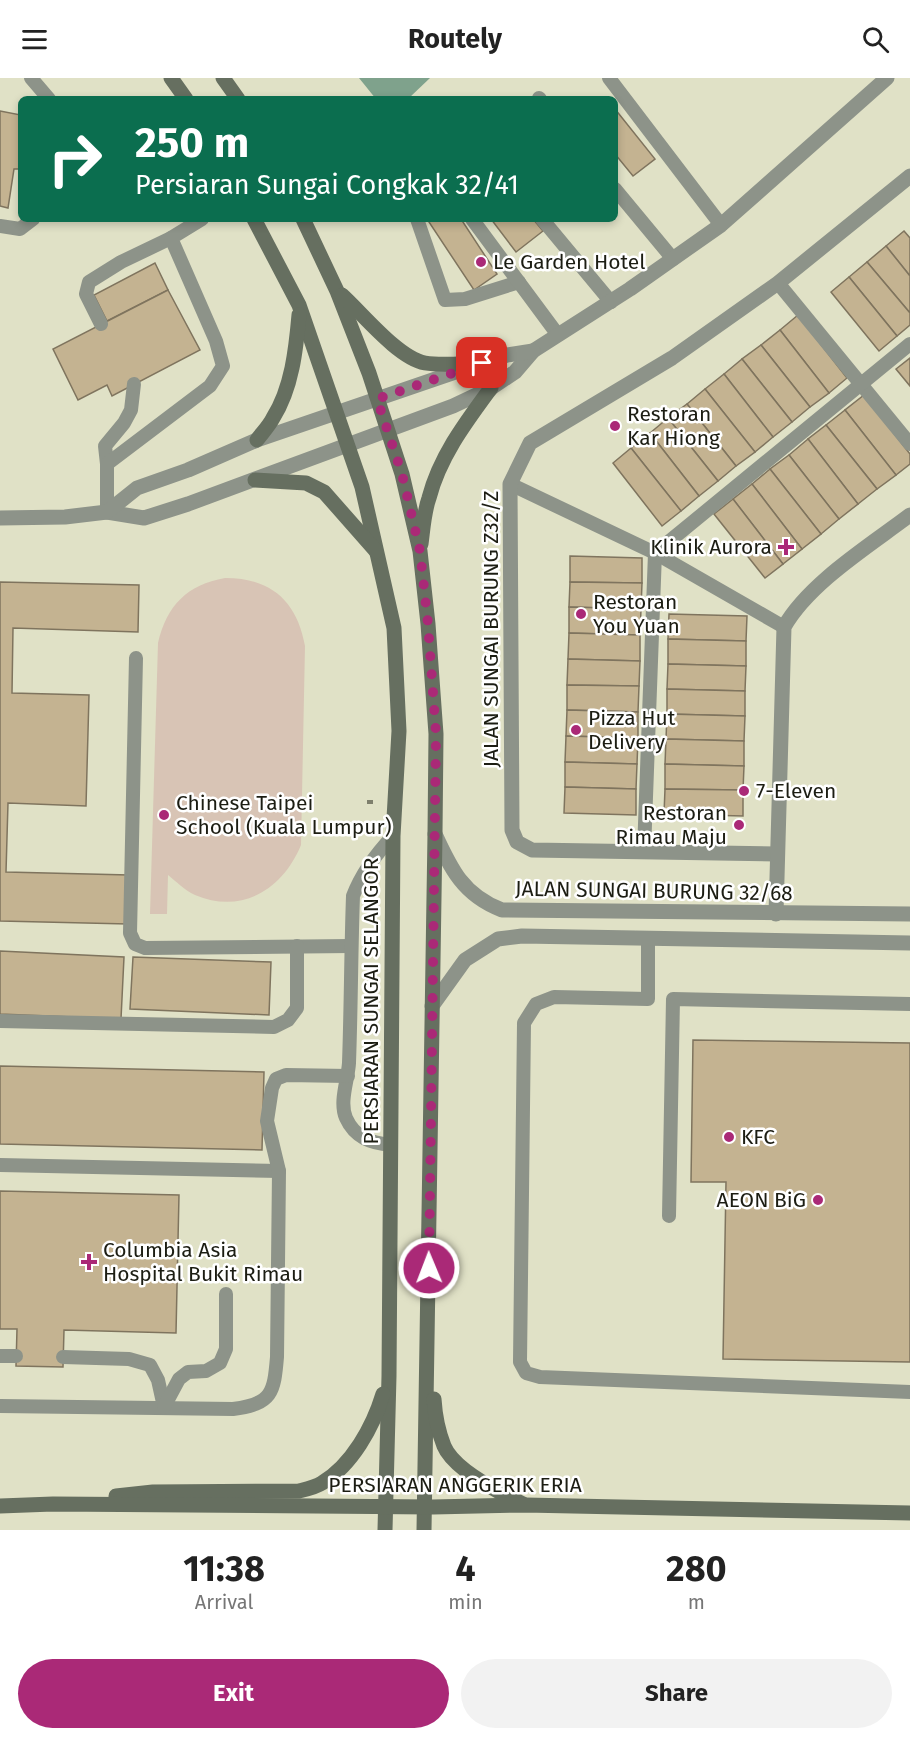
<!DOCTYPE html>
<style>
:root{--surface:#fff;--page:#f2f2f2;--text:#222;--muted:#767676;--accent:#aa2977}
body{margin:0;font-family:"Fira Sans",sans-serif;background:var(--page);color:var(--text);height:100vh;display:flex;flex-direction:column;font-size:22px;white-space:nowrap}
*{box-sizing:border-box;margin:0}
p{font-size:20px;color:var(--muted)}
.icon{flex:none;width:33px;height:33px;fill:none;stroke:currentColor;stroke-width:2;stroke-linecap:round;stroke-linejoin:round}
.map{position:relative;height:1452px;overflow:hidden}
.sheet{display:flex;flex-direction:column;background:var(--surface);flex:1}
.sheet>*{flex:none}
.guide{position:absolute;left:18px;top:18px;width:600px;height:126px;border-radius:9px;box-shadow:0 3px 9px #0003;background:#0b6e4f;color:#fff;overflow:hidden}
.pin{position:absolute;display:grid;place-items:center;width:51px;height:51px;color:#fff;margin:-26px;border-radius:12px;box-shadow:0 3px 9px #0006}
.me{position:absolute;width:66px;margin:-33px;rotate:359deg;stroke-linejoin:round;filter:drop-shadow(0 0 4px #0008)}
.turn{display:flex;align-items:center;gap:21px;height:126px;padding:0 18px;font-size:27px}
.turn .icon{width:78px;height:78px;stroke-width:2.5}
.turn b{display:block;font-size:42px;line-height:51px}
.eta{display:flex;justify-content:space-evenly;align-items:center;height:102px;text-align:center}
.eta b{font-size:36px;font-weight:700;line-height:42px}
.action{display:flex;gap:12px;margin-top:auto;padding:12px 18px}
.action a{flex:1;height:69px;border-radius:36px;background:var(--accent);color:#fff;font-size:24px;font-weight:700;line-height:69px;text-align:center}
.action a+a{background:var(--page);color:var(--text)}
header{display:flex;justify-content:space-between;align-items:center;height:78px;padding:0 18px;background:var(--surface);font-size:27px;font-weight:700}
.map>svg:first-child{display:block}
.green{fill:#d8c4b5}
.water{fill:#7fa28c}
.building{fill:#c4b391;stroke:#7f745e;stroke-width:1.5}
.lines{fill:none;stroke-linecap:round;stroke-linejoin:round}
.path{stroke:#7e7f6c;stroke-width:4;stroke-dasharray:6 3;stroke-linecap:butt}
.service{stroke:#8d9389;stroke-width:14}
.minor{stroke:#8d9389;stroke-width:15}
.tertiary{stroke:#8d9389;stroke-width:15}
.secondary{stroke:#666f60;stroke-width:15}
.route{stroke:#aa2977;stroke-width:10;stroke-dasharray:0 18}
.poi-dot{fill:#aa2977;stroke:#fff;stroke-width:2}
.labels{text-anchor:middle;dominant-baseline:central;stroke-width:5;stroke-linejoin:round;paint-order:stroke}
.poi-label{font-size:21px;fill:#1c1d13;stroke:#fff;text-anchor:start}
.street-label{font-size:21px;fill:#1c1d13;stroke:#fff}
</style>
<header><svg class="icon" aria-label="menu" viewBox="0 0 24 24"><path d="M4 6h16M4 12h16M4 18h16"/></svg>Routely<svg class="icon" aria-label="search" viewBox="0 0 24 24"><circle cx="10" cy="10" r="6"/><path d="M15 15l6 6"/></svg></header>
<div class="map">
<svg width="910" height="1452" viewBox="0 0 910 1452">
<rect width="100%" height="100%" fill="#e0e1c6"/>
<path class="green" d="M225,500C271,500 297,523 305,568L301,767C283,811 242,837 195,817C184,812 177,804 168,797L167,836H150L158,565C167,527 187,507 225,500Z"/>
<polygon class="water" points="359,0 430,0 409,20 376,21"/>
<g class="building">
<polygon points="615,31 655,81 633,98 615,76"/>
<polygon points="0,33 21,37 21,91 14,91 8,130 0,128"/>
<polygon points="427,141 461,141 497,196 474,212"/>
<polygon points="491,141 533,141 543,153 516,174"/>
<polygon points="904,153 910,160 910,198 886,168"/>
<polygon points="886,168 910,198 910,235 867,184"/>
<polygon points="867,184 910,235 910,247 897,258 849,199"/>
<polygon points="155,185 168,212 107,243 94,217"/>
<polygon points="849,199 897,258 879,273 831,214"/>
<polygon points="168,212 200,272 112,318 107,307 78,322 53,271"/>
<polygon points="798,237 847,300 829,315 780,252"/>
<polygon points="780,252 829,315 810,329 761,267"/>
<polygon points="761,267 810,329 792,344 742,281"/>
<polygon points="910,280 910,308 896,291"/>
<polygon points="742,281 792,344 773,359 724,296"/>
<polygon points="724,296 773,359 755,374 705,311"/>
<polygon points="705,311 755,374 736,388 687,326"/>
<polygon points="864,317 910,376 910,386 896,397 845,332"/>
<polygon points="687,326 736,388 718,403 668,340"/>
<polygon points="845,332 896,397 877,411 826,347"/>
<polygon points="668,340 718,403 699,418 650,355"/>
<polygon points="826,347 877,411 858,426 808,361"/>
<polygon points="650,355 699,418 681,433 631,370"/>
<polygon points="808,361 858,426 839,441 789,377"/>
<polygon points="631,370 681,433 662,448 613,385"/>
<polygon points="789,377 839,441 821,456 770,391"/>
<polygon points="770,391 821,456 802,471 752,406"/>
<polygon points="752,406 802,471 783,486 733,421"/>
<polygon points="733,421 783,486 765,500 714,436"/>
<polygon points="570,478 642,480 642,505 570,504"/>
<polygon points="0,504 139,507 138,554 13,550 12,615 89,617 86,728 8,725 6,794 129,797 128,846 0,843"/>
<polygon points="570,504 642,505 641,531 569,529"/>
<polygon points="569,529 641,531 640,557 569,555"/>
<polygon points="669,536 747,538 746,563 668,561"/>
<polygon points="569,555 640,557 640,583 568,581"/>
<polygon points="668,561 746,563 746,588 668,586"/>
<polygon points="568,581 640,583 639,608 567,607"/>
<polygon points="668,586 746,588 745,613 667,611"/>
<polygon points="567,607 639,608 638,634 567,632"/>
<polygon points="667,611 745,613 745,638 667,636"/>
<polygon points="567,632 638,634 638,660 566,658"/>
<polygon points="667,636 745,638 744,663 666,661"/>
<polygon points="566,658 638,660 637,686 565,684"/>
<polygon points="666,661 744,663 744,688 665,686"/>
<polygon points="565,684 637,686 636,711 565,709"/>
<polygon points="665,686 744,688 743,712 665,711"/>
<polygon points="565,709 636,711 636,737 564,735"/>
<polygon points="665,711 743,712 743,738 664,736"/>
<polygon points="0,873 124,879 121,941 0,936"/>
<polygon points="133,879 271,884 269,937 130,931"/>
<polygon points="693,962 910,965 910,1284 723,1281 726,1104 691,1104"/>
<polygon points="0,988 264,994 262,1072 0,1066"/>
<polygon points="0,1113 179,1117 176,1255 64,1252 63,1289 16,1288 17,1251 0,1251"/>
</g>
<g class="lines">
<polyline class="path" points="367,724 376,724"/>
<g class="service">
<polyline points="31,0 49,21"/>
<polyline points="609,0 721,147"/>
<polyline points="539,20 540,21"/>
<polyline points="615,111 673,181"/>
<polyline points="417,141 445,222 465,221 519,204"/>
<polyline points="472,141 558,257"/>
<polyline points="542,141 611,224"/>
<polyline points="0,148 20,151 33,141"/>
<polyline points="778,205 910,366"/>
<polyline points="101,246 86,216 89,204 121,184 171,160"/>
<polyline points="107,386 105,368 124,345 131,332 134,306"/>
<polyline points="510,406 655,475 784,549"/>
<polyline points="107,434 107,386 210,308 223,288 216,263 171,160 202,141"/>
<polyline points="136,580 130,855 135,866 145,870 351,868"/>
<polyline points="644,773 655,475 910,266"/>
<polyline points="648,860 648,921 554,919 536,926 524,945 520,1284 526,1295 540,1299 910,1314"/>
<polyline points="0,943 274,949 288,942 297,930 297,868"/>
<path d="M391,1067C371,1065 355,1060 346,1040C339,1024 348,1002 349,985C351,930 351,874 353,818C362,794 376,776 393,758"/>
<polyline points="0,1087 279,1093"/>
<polyline points="669,1138 673,921 910,926"/>
<polyline points="0,1278 16,1278"/>
<polyline points="63,1279 129,1281 150,1287 158,1302 164,1329"/>
<path d="M0,1328L233,1331C272,1326 274,1315 277,1279L279,1093L267,1043L272,1010L276,1001L286,997L348,998"/>
<polyline points="164,1329 179,1301 188,1294 206,1293 220,1285 226,1271 226,1216"/>
</g>
<g class="minor">
<polyline points="777,776 532,772 517,764 512,752 510,406 530,365 672,280 778,205 910,98"/>
<path d="M776,836L784,549C809,505 869,468 910,437"/>
</g>
<g class="tertiary">
<polyline points="107,434 144,440 188,426 453,328 491,310 515,294 533,273 630,211 721,147 887,0"/>
<polyline points="0,440 65,439 107,434 137,410 188,392 257,362 482,285 507,277 533,273"/>
<path d="M435,756C451,791 463,817 502,832L910,836"/>
<polyline points="432,928 465,882 498,861 522,858 910,865"/>
</g>
<g class="secondary">
<polyline points="171,0 186,21"/>
<polyline points="223,0 238,21"/>
<polyline points="254,141 299,227 362,409 394,550 399,653 393,758 389,1298 385,1452"/>
<polyline points="303,141 337,213 369,295 402,396 420,473 428,546 436,656 435,756 424,1452"/>
<path d="M342,217C362,235 398,280 425,285C443,288 464,285 482,285"/>
<path d="M257,362C262,355 269,348 273,340C292,310 296,271 299,237"/>
<polyline points="255,402 306,405 324,414 376,473"/>
<path d="M421,466C423,451 424,434 429,420C440,378 466,344 491,310"/>
<path d="M434,1321C435,1337 438,1353 444,1368C454,1392 500,1415 523,1426"/>
<path d="M116,1418L153,1414L299,1413C307,1411 316,1409 322,1405C352,1387 373,1349 383,1316"/>
<polyline points="0,1428 53,1426 433,1429 525,1427 910,1435"/>
</g>
</g>
<g class="lines">
<polyline class="route" points="429,1190 436,656 428,546 420,473 402,396 377,321 482,285"/>
</g>
<g class="poi-dot">
<circle cx="481" cy="184" r="6"/>
<circle cx="615" cy="348" r="6"/>
<path d="M783 460h6v6h6v6h-6v6h-6v-6h-6v-6h6z"/>
<circle cx="581" cy="536" r="6"/>
<circle cx="576" cy="652" r="6"/>
<circle cx="744" cy="713" r="6"/>
<circle cx="164" cy="737" r="6"/>
<circle cx="739" cy="747" r="6"/>
<circle cx="729" cy="1059" r="6"/>
<circle cx="818" cy="1122" r="6"/>
<path d="M86 1175h6v6h6v6h-6v6h-6v-6h-6v-6h6z"/>
</g>
<g class="labels">
<g class="poi-label">
<text x="493" y="184">Le Garden Hotel</text>
<text x="627" y="336">Restoran<tspan x="627" dy="24">Kar Hiong</tspan></text>
<text x="772" y="469" text-anchor="end">Klinik Aurora</text>
<text x="593" y="524">Restoran<tspan x="593" dy="24">You Yuan</tspan></text>
<text x="588" y="640">Pizza Hut<tspan x="588" dy="24">Delivery</tspan></text>
<text x="756" y="713">7-Eleven</text>
<text x="176" y="725">Chinese Taipei<tspan x="176" dy="24">School (Kuala Lumpur)</tspan></text>
<text x="727" y="735" text-anchor="end">Restoran<tspan x="727" dy="24">Rimau Maju</tspan></text>
<text x="741" y="1059">KFC</text>
<text x="806" y="1122" text-anchor="end">AEON BiG</text>
<text x="103" y="1172">Columbia Asia<tspan x="103" dy="24">Hospital Bukit Rimau</tspan></text>
</g>
<g class="street-label">
<text transform="translate(491 551) rotate(-90)">JALAN SUNGAI BURUNG Z32/Z</text>
<text transform="translate(654 813) rotate(1)">JALAN SUNGAI BURUNG 32/68</text>
<text transform="translate(371 923) rotate(-90)">PERSIARAN SUNGAI SELANGOR</text>
<text x="455" y="1407">PERSIARAN ANGGERIK ERIA</text>
</g>
</g>
</svg>
<div class="pin" style="left:482px;top:285px;background:#d93025"><svg class="icon" aria-label="arrive" viewBox="0 0 24 24"><path d="M6 21V4h12l-3 4 3 4H6"/></svg></div>
<svg class="me" style="left:429px;top:1190px" viewBox="-20 -20 40 40"><circle r="17" fill="#aa2977" stroke="#fff" stroke-width="3"/><path d="M0-11L8 9 0 5-8 9z" fill="#fff"/></svg>
<div class="guide">
<div class="turn"><svg class="icon" aria-label="right" viewBox="0 0 24 24"><path d="M7 20v-9h11M14 6l5 5-5 5"/></svg><div><b>250 m</b>Persiaran Sungai Congkak 32/41</div></div>
</div>
</div>
<section class="sheet">
<div class="eta">
<div><b>11:38</b><p>Arrival</p></div>
<div><b>4</b><p>min</p></div>
<div><b>280</b><p>m</p></div>
</div>
<div class="action"><a>Exit</a><a>Share</a></div>
</section>
